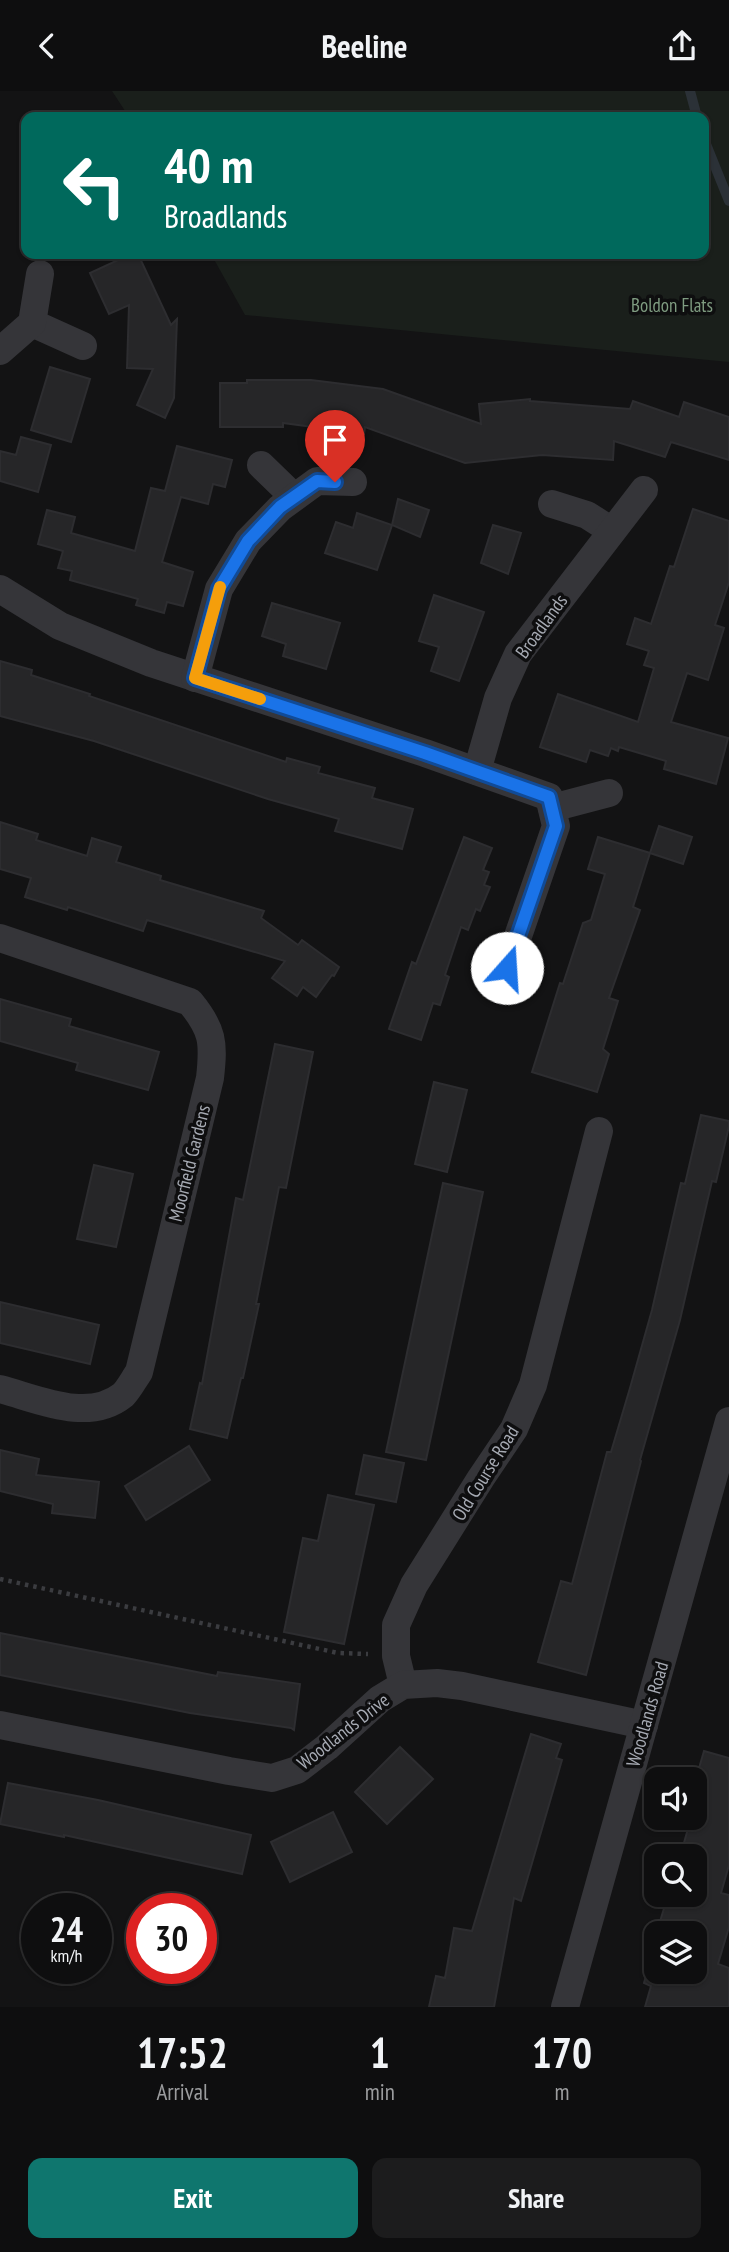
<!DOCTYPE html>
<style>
:root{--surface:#0e0e0f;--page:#1c1c1d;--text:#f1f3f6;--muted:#9b9c9e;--line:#2e2e2f;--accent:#0f766e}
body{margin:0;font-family:"PT Sans Narrow",sans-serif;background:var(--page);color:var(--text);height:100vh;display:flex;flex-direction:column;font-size:26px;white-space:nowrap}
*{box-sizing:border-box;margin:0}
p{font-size:23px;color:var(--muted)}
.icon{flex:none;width:38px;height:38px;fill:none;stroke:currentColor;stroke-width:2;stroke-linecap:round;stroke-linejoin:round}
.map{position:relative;height:1916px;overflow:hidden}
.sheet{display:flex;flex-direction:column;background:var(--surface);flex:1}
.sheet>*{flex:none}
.banner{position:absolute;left:21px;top:21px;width:688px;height:147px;border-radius:14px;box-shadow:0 2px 5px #0004,0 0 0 2px var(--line);background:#00695c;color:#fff;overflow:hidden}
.buttons{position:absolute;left:644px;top:1676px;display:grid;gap:14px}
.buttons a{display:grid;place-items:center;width:63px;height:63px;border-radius:14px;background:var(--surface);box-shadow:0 2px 5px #0004,0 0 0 2px var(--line);font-size:35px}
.speed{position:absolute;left:21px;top:1802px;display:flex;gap:14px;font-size:35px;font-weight:700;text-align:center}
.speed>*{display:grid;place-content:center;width:91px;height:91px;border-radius:50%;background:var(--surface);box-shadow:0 2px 5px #0004,0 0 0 2px var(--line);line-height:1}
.speed small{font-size:18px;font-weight:400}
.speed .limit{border:10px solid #d22;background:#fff;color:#111}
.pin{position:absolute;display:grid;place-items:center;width:60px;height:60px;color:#fff;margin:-72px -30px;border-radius:50% 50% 50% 0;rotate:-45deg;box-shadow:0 0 7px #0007}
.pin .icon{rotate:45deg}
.me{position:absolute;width:77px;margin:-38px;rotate:19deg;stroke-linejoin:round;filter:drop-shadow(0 0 5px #0008)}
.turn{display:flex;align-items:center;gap:24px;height:147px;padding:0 28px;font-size:32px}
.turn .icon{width:91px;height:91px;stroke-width:2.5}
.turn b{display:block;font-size:49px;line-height:60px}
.eta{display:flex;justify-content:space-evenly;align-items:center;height:119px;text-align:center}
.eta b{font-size:42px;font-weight:700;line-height:49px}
.button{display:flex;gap:14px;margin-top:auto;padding:14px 28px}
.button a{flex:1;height:80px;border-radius:14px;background:var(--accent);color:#fff;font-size:28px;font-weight:700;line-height:80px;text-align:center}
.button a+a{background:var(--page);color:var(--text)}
header{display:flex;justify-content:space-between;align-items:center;height:91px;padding:0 28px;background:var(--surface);font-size:32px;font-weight:700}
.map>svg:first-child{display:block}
.green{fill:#1a1f1b}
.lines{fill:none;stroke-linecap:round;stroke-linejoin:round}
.stream{stroke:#2b3137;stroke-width:10}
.building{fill:#262628;stroke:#2d2d30;stroke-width:2}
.path{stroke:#3b3c40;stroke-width:4.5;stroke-dasharray:3.5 5;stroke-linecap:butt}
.minor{stroke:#353539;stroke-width:28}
.route-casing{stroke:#114b97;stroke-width:18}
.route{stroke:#1a73e8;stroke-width:12}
.slow{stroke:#f59e0b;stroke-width:12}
.labels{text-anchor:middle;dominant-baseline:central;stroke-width:7;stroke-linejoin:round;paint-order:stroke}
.park-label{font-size:19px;fill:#7f9c81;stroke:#0e0e0f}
.street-label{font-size:19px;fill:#a6aab3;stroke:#0e0e0f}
</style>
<header><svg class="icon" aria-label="back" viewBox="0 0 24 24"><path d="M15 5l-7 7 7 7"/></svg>Beeline<svg class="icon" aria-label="share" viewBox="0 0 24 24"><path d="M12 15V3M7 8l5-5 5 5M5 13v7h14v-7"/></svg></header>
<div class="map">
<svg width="729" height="1916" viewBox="0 0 729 1916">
<rect width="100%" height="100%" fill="#131314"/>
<polygon class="green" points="112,0 729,0 729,271 245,224 211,163 704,163 704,26 129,26"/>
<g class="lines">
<g class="stream">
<polyline points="690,0 697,26"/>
<polyline points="704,48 729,110"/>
</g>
</g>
<g class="building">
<polygon points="131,163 138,163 171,234 177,228 174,307 165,327 137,314 153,278 127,277 129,214 109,223 90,182"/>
<polygon points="50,276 90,288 71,351 31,339"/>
<polygon points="247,289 311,289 383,298 481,333 479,313 530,308 530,310 630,318 633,310 679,326 684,311 729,326 729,369 671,351 665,366 614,350 613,369 542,364 465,372 365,336 364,343 283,332 283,336 220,336 220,292 247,292"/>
<polygon points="21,346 51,354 38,401 0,390 0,360 16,364"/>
<polygon points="177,355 232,369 225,396 213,393 208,413 181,406 162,471 193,481 183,515 167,511 164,522 136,514 138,508 70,489 72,480 58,477 63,460 38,453 47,419 75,426 71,442 135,460 151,397 165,400"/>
<polygon points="398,408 429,419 420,446 392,434"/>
<polygon points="693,418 729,430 729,491 715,534 724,537 708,589 687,582 671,631 728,647 716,693 664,678 666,670 619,656 618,660 611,657 608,665 590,659 586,671 540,656 558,603 638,631 654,577 644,574 649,560 627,553 635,527 651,533 670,475 674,476"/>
<polygon points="357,422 392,434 377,479 325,462 336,431 353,437"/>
<polygon points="493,434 521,442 508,483 481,472"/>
<polygon points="434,504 484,521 459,590 431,580 439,556 419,550"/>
<polygon points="272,512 340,532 326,578 283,565 286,553 262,545"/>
<polygon points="0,570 32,579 31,584 90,603 89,605 286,671 287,667 320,676 318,682 375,697 372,707 413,718 402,758 335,740 339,728 268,708 94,650 0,625"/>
<polygon points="0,731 38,743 36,749 87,765 92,747 121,756 116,771 161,785 160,789 264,820 261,827 298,854 302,849 339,876 334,885 332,884 316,906 303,896 297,905 272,887 285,870 147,829 143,840 68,816 67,819 25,806 31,787 0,778"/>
<polygon points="659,735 692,746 683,773 650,762"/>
<polygon points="464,746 492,757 483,779 489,781 484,794 490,796 480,820 476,818 468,839 461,836 445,884 449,886 440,914 433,912 421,949 389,938 412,871 416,873"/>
<polygon points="598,746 650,762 633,816 640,819 609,907 618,910 603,958 609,963 597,1001 532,981 560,892 563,893 583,832 591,829 605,783 588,778"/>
<polygon points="0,908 71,928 69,935 159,961 148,999 76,979 78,972 0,950"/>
<polygon points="275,953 313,961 286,1097 279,1096 256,1213 259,1213 243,1287 241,1287 227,1347 190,1338 200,1292 202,1293 236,1107 243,1109"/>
<polygon points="434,991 467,999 447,1081 415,1073"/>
<polygon points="701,1024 729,1030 729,1035 716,1091 712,1090 680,1229 640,1369 641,1370 586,1584 538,1571 561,1490 572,1493 607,1361 611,1361 630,1297 652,1219 681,1092 685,1093"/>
<polygon points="94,1074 133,1083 116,1156 77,1148"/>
<polygon points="443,1092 483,1101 426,1369 386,1361"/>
<polygon points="0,1211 99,1234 90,1273 0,1252"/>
<polygon points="189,1355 210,1389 146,1429 125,1395"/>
<polygon points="0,1359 39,1368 36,1384 99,1391 95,1427 52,1422 53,1413 0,1400"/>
<polygon points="364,1364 404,1372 396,1411 356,1403"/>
<polygon points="328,1404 374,1414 344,1553 284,1541 303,1447 318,1450"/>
<polygon points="0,1542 217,1585 218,1581 300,1593 294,1639 291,1637 190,1622 0,1584"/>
<polygon points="531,1643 561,1653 556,1667 562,1669 521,1810 514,1807 494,1916 429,1916 436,1885 445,1887 454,1837 472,1840"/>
<polygon points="400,1656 433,1688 387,1733 355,1701"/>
<polygon points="704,1660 729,1667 729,1774 721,1802 729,1804 729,1836 718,1873 729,1877 729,1916 645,1916 651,1895 644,1892 656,1851 656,1881 695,1881 695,1843 659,1843 661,1835 659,1834 668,1804 695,1804 695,1766 680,1766 691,1727 695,1727 695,1691"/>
<polygon points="8,1692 98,1709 251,1744 242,1783 64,1744 64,1746 0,1733"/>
<polygon points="333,1721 352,1761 290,1791 271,1751"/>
</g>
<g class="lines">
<polyline class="path" points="0,1488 338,1562 368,1563"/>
<g class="minor">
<polyline points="32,232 83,255"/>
<polyline points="0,260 32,232 40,183"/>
<polyline points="261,374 294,406"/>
<polyline points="552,413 587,424 612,440"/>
<polyline points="0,498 60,535 151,572 425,662 549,706 556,735 507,877"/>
<polyline points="195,587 219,498 248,450 280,417 317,390 353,391"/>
<polyline points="477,680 498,607 518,563 644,399"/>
<polyline points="552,717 609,702"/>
<path d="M0,847L190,911C213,939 214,951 210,987L139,1281C134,1288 129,1298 123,1304C88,1332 38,1308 0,1298"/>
<polyline points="403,1594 396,1565 396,1534 414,1494 481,1387 514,1338 533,1294 599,1040"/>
<polyline points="0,1634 229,1680 272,1687 297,1679 327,1656 380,1608 403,1594 437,1592 462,1595 644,1634"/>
<polyline points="565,1916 729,1330"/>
</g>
</g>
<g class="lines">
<defs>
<polyline id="route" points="335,391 317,390 280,416 248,450 219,498 195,587 425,662 549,706 556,735 507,877"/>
</defs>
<use href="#route" class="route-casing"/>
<use href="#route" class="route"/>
<polyline class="slow" points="220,496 195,587 260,608"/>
</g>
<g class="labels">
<g class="park-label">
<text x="672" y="214">Boldon Flats</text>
</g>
<g class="street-label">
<text transform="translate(541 535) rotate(-54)">Broadlands</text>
<text transform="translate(189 1072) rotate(-76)">Moorfield Gardens</text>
<text transform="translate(485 1382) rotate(-58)">Old Course Road</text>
<text transform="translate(647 1623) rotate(-74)">Woodlands Road</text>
<text transform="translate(343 1640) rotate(-38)">Woodlands Drive</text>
</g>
</g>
</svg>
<div class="buttons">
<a><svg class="icon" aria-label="sound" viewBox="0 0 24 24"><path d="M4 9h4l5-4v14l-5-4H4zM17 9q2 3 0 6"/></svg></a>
<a><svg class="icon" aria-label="search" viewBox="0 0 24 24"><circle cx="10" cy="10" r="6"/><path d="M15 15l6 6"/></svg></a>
<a><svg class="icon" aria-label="layers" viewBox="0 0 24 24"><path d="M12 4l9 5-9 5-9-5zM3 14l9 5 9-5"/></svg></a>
</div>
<div class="speed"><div>24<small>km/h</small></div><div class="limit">30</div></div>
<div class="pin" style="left:335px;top:391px;background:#d93025"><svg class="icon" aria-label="arrive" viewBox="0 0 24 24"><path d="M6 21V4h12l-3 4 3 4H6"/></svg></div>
<svg class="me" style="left:507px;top:877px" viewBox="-20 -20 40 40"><circle r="19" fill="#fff"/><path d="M0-13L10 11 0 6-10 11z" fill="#1a73e8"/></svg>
<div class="banner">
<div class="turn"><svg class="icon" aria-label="left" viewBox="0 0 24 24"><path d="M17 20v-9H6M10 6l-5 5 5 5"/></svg><div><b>40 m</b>Broadlands</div></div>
</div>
</div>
<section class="sheet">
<div class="eta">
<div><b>17:52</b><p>Arrival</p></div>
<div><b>1</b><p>min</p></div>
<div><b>170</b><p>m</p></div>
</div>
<div class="button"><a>Exit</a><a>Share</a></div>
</section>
